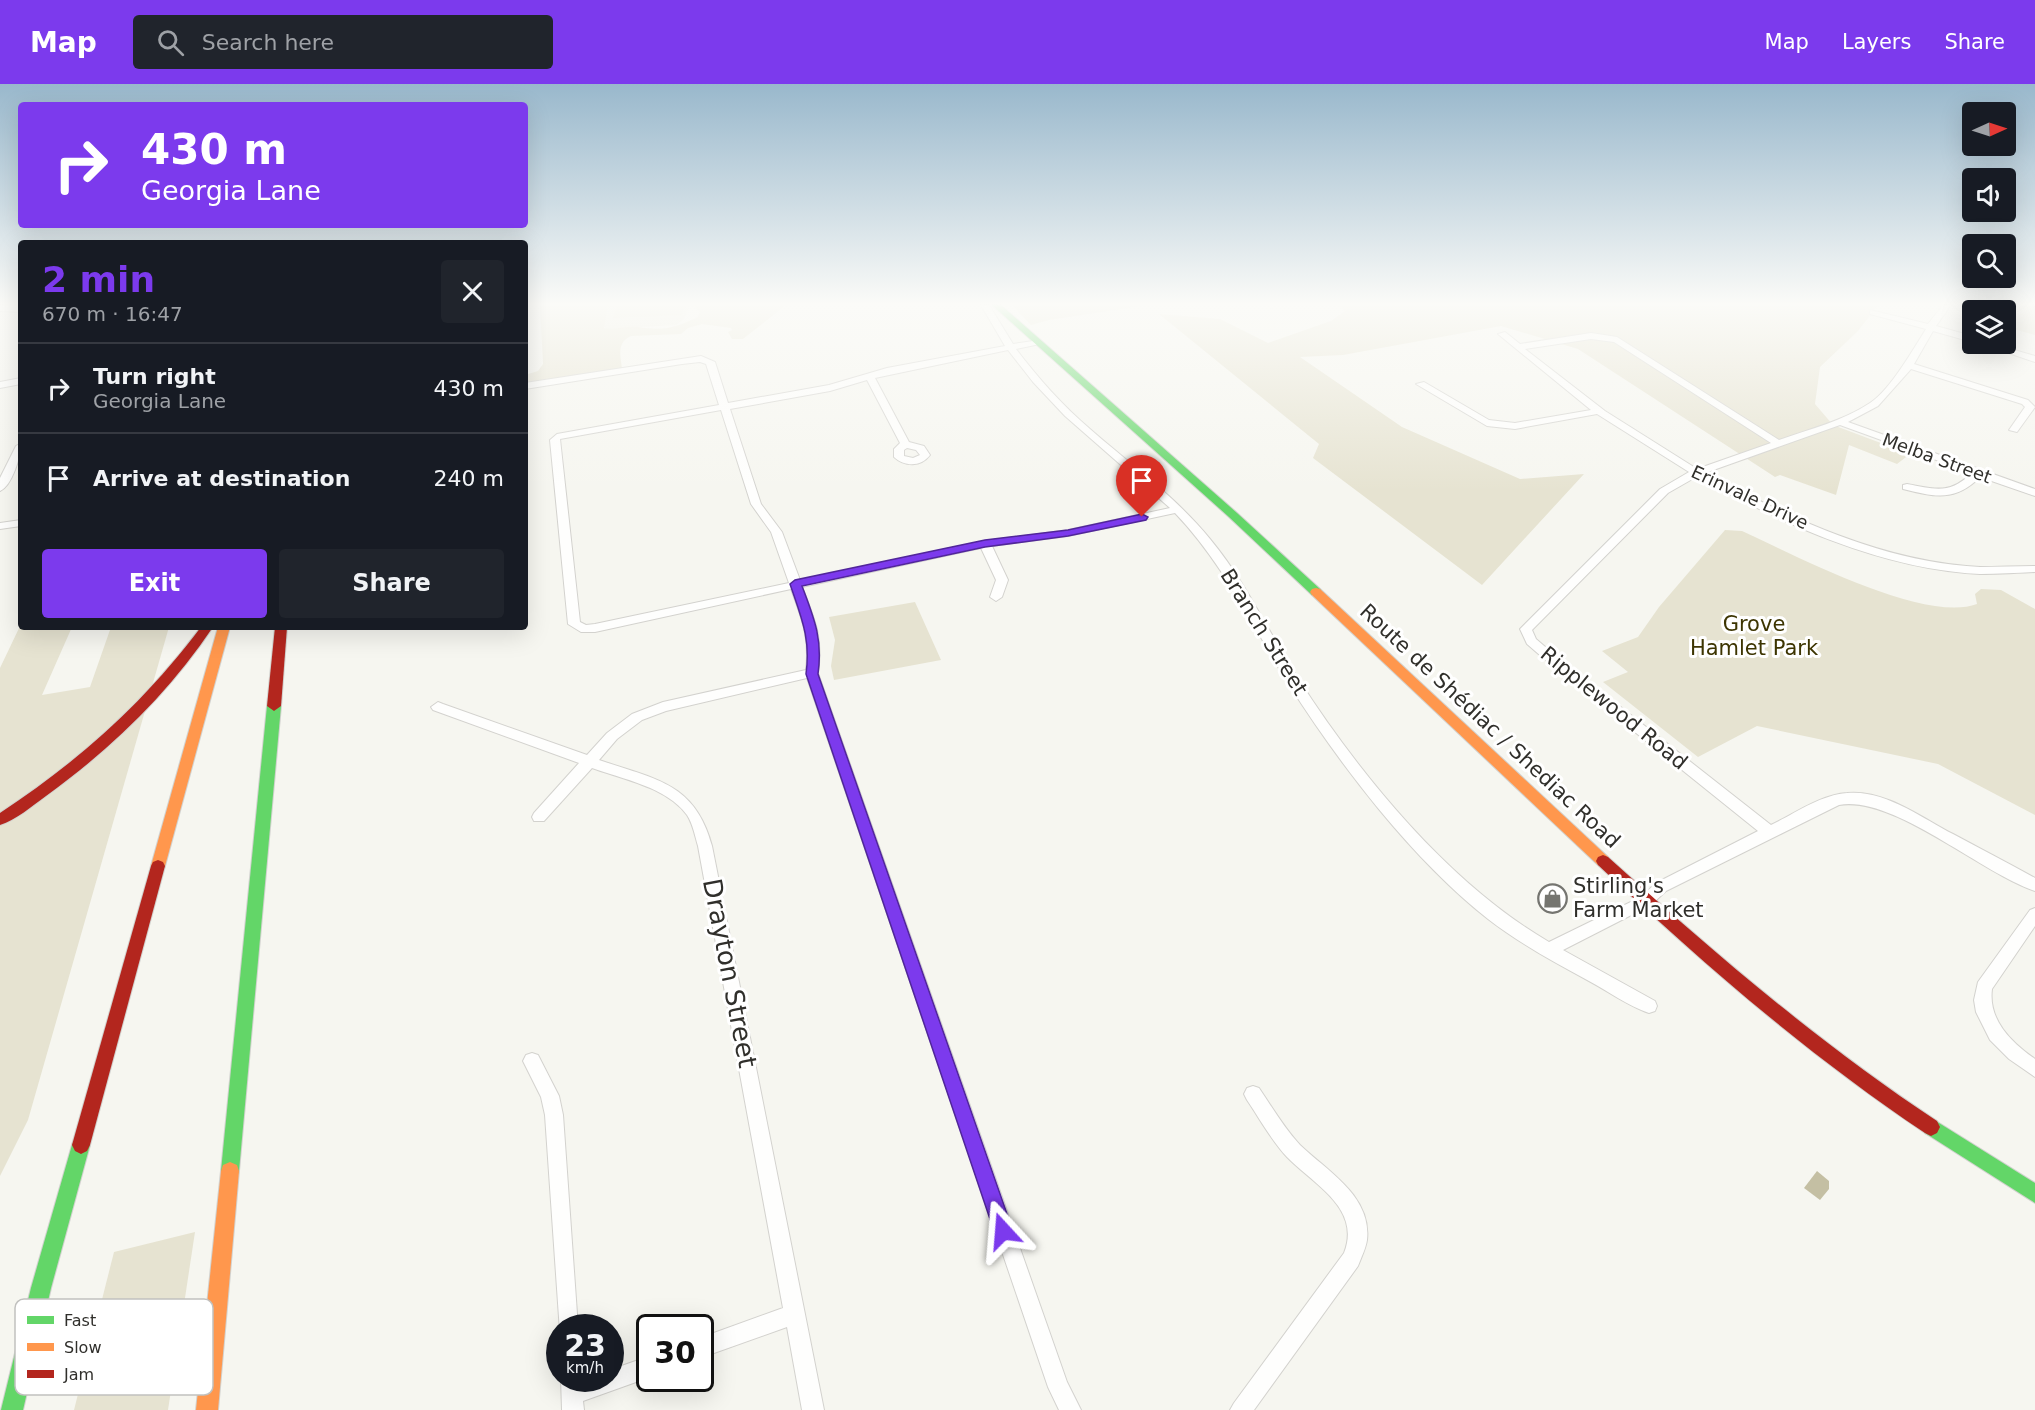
<!DOCTYPE html>
<meta charset="utf-8">
<style>
:root{--surface:#171b24;--page:#20242c;--text:#f1f3f6;--muted:#9ea1a6;--line:#363941;--accent:#7c3aed}
body{margin:0;font-family:"DejaVu Sans",sans-serif;background:var(--page);color:var(--text);height:100vh;display:flex;flex-direction:column;font-size:22px;white-space:nowrap}
*{box-sizing:border-box;margin:0}
p{font-size:20px;color:var(--muted)}
.icon{flex:none;width:33px;height:33px;fill:none;stroke:currentColor;stroke-width:2;stroke-linecap:round;stroke-linejoin:round}
.map{position:relative;flex:1;overflow:hidden}
.details{position:absolute;left:18px;top:156px;width:510px;height:390px;display:flex;flex-direction:column;background:var(--surface);border-radius:6px;box-shadow:0 6px 24px #0002}
.details>*{flex:none}
.hud{position:absolute;left:18px;top:18px;width:510px;height:126px;border-radius:6px;box-shadow:0 6px 24px #0002;background:#7c3aed;color:#fff;overflow:hidden}
.needle{width:39px;rotate:87deg}
.controls{position:absolute;left:1962px;top:18px;display:grid;gap:12px}
.controls a{display:grid;place-items:center;width:54px;height:54px;border-radius:6px;background:var(--surface);box-shadow:0 6px 24px #0002;font-size:30px}
.speed{position:absolute;left:546px;top:1230px;display:flex;gap:12px;font-size:30px;font-weight:700;text-align:center}
.speed>*{display:grid;place-content:center;width:78px;height:78px;border-radius:50%;background:var(--surface);box-shadow:0 6px 24px #0002;line-height:1}
.speed small{font-size:15px;font-weight:400}
.speed .limit{border:3px solid #111;border-radius:9px;background:#fff;color:#111}
.pin{position:absolute;display:grid;place-items:center;width:51px;height:51px;color:#fff;margin:-62px -26px;border-radius:50% 50% 50% 0;rotate:-45deg;box-shadow:0 0 6px #0007}
.pin .icon{rotate:45deg}
.me{position:absolute;width:66px;margin:-33px;rotate:341deg;stroke-linejoin:round;filter:drop-shadow(0 0 4px #0008)}
.turn{display:flex;align-items:center;gap:21px;height:126px;padding:0 24px;font-size:27px}
.turn .icon{width:78px;height:78px;stroke-width:2.5}
.turn b{display:block;font-size:42px;line-height:51px}
.round{display:grid;place-items:center;flex:none;width:63px;height:63px;border-radius:6px;background:var(--page)}
.head{display:flex;align-items:center;justify-content:space-between;height:102px;padding:0 24px}
h1{font-size:36px;font-weight:700;line-height:45px;color:var(--accent)}
.cta{display:flex;gap:12px;margin-top:auto;padding:12px 24px}
.cta a{flex:1;height:69px;border-radius:6px;background:var(--accent);color:#fff;font-size:24px;font-weight:700;line-height:69px;text-align:center}
.cta a+a{background:var(--page);color:var(--text)}
ul{padding:0;list-style:none}
li{display:flex;align-items:center;gap:18px;height:90px;padding:0 24px;border-top:2px solid var(--line)}
li div{flex:1}
li b{display:block;font-size:22px}
li em{font-style:normal}
header{display:flex;align-items:center;gap:36px;box-sizing:border-box;height:84px;padding:0 30px;background:var(--accent);color:#fff}
header strong{font-size:28px}
nav{display:flex;gap:33px;margin-inline-start:auto;font-size:21px}
.search{width:420px;height:54px;background:var(--page);display:flex;align-items:center;gap:15px;box-sizing:border-box;padding:0 21px;border-radius:6px;color:var(--muted);font-size:22px}
.map>svg:first-child{display:block}
.built{fill:#ecebdf}
.green{fill:#e6e3d1}
.water{fill:#c4bfa3}
.lines{fill:none;stroke-linecap:round;stroke-linejoin:round}
.street-casing{stroke:#d3d2ce;stroke-width:2}
.fast-casing{stroke:#d2d2cf;stroke-width:2}
.slow-casing{stroke:#d2d2cf;stroke-width:2}
.jam-casing{stroke:#d2d2cf;stroke-width:2}
.street{fill:#fefefd;fill-rule:evenodd}
.fast{fill:#63d668;fill-rule:evenodd}
.slow{fill:#ff974d;fill-rule:evenodd}
.jam{fill:#b3261e;fill-rule:evenodd}
.route{fill:#7c3aed;stroke:#51269a;stroke-width:1.5}
.labels{text-anchor:middle;dominant-baseline:central;stroke-width:6;stroke-linejoin:round;paint-order:stroke}
.far-street-label{font-size:18px;fill:#302f2b;stroke:#fff}
.park-label{font-size:21px;fill:#3d3502;stroke:#fff}
.street-label{font-size:21px;fill:#302f2b;stroke:#fff}
.poi-label{font-size:21px;fill:#302f2b;stroke:#fff;text-anchor:start}
.near-street-label{font-size:26px;fill:#302f2b;stroke:#fff}
.key{fill:#fff;stroke:#c1c1bf;stroke-width:1.5}
.key-label{font-size:16px;fill:#302f2b}
</style>
<header>
<strong>Map</strong>
<div class="search"><svg class="icon" aria-label="search" viewBox="0 0 24 24"><circle cx="10" cy="10" r="6"/><path d="M15 15l6 6"/></svg>Search here</div>
<nav><a>Map</a><a>Layers</a><a>Share</a></nav>
</header>
<div class="map">
<svg width="2035" height="1326" viewBox="0 0 2035 1326">
<rect width="100%" height="100%" fill="#f6f6f0"/>
<polygon class="built" points="608,221 690,221 684,235 676,241 606,245 603,242"/>
<g class="green">
<path d="M540,221H608L604,244C615,246 627,242 638,243C665,247 674,244 698,233L700,228L693,221H786L743,255H732L728,248L732,246L731,244L702,240L688,244L681,250L631,252C617,258 620,271 622,284L525,299V291L538,287L543,280Z"/>
<polygon points="617,221 685,221 682,231 613,234"/>
<polygon points="1012,221 1148,221 1049,236 1031,241"/>
<polygon points="1339,221 1878,221 1858,247 1820,283 1815,320 1833,341 1910,370 1897,380 1849,361 1836,411 1780,391 1775,393 1578,265 1501,242 1343,271 1300,273 1402,343 1520,395 1584,390 1482,501 1313,374 1319,360 1159,230 1220,235 1268,259 1331,237 1345,227"/>
<polygon points="1971,221 2035,221 2035,251 2006,243 2006,226 1972,226 1972,233"/>
<path d="M1725,446L1742,447C1793,470 1924,540 1977,520L1975,510L1981,505L2001,506L2035,525V731L1938,680L1757,642L1698,673L1603,598L1628,588L1602,567L1638,553L1659,523Z"/>
<polygon points="915,518 941,576 834,596 831,582 835,556 829,533"/>
<polygon points="21,540 21,543 72,543 42,611 90,603 111,543 169,543 28,1036 0,1092 0,584"/>
<polygon points="195,1148 168,1326 74,1326 114,1168"/>
</g>
<polygon class="water" points="1817,1087 1829,1097 1829,1105 1820,1116 1804,1104"/>
<g class="lines">
<defs>
<g id="street">
<polygon points="0,221 21,222 21,228 0,227"/>
<path d="M981,221H989L1013,260L1040,256V260L1016,265C1038,294 1062,321 1090,345C1131,381 1175,412 1210,455C1245,497 1268,547 1297,593C1360,691 1448,799 1549,858L1641,813L1656,799L1758,747L1549,579L1527,560L1520,545L1660,405L1689,388L1597,330L1515,345L1487,342L1416,300L1424,298L1489,336L1515,339L1591,326L1498,250L1505,248L1520,260L1591,249L1617,253L1779,356C1810,345 1843,337 1870,319C1890,306 1913,266 1926,245L1870,230V226L1928,240L1943,221H1951L1936,242L1972,252V258L1933,247L1914,280L2028,316L2035,323L2017,348L2009,346L2025,323L2022,320L1911,285L1878,322L1848,338L2035,405V412L1980,393C1955,418 1935,413 1903,405V401L1907,400C1935,405 1949,411 1972,389L1840,341L1705,389C1790,434 1882,478 1980,483C1998,483 2017,482 2035,482V488C2017,489 1998,490 1980,490C1879,485 1783,439 1696,393L1668,409L1532,546L1536,555L1557,573L1771,741C1794,730 1820,711 1847,709C1884,705 1922,734 1953,750C1981,765 2008,779 2035,794V807C1981,789 1893,711 1839,721L1666,807L1651,821L1563,866L1655,917L1657,922L1655,927L1649,929C1628,922 1608,907 1589,897C1554,878 1519,859 1488,835C1412,775 1340,681 1288,599C1252,541 1223,479 1175,429L1068,452L992,462L1008,496L1002,513L996,517L990,513L996,496L981,464L802,503C815,536 823,553 818,589L1067,1298L1081,1326H1059L1048,1303L807,594L666,627L642,636L617,655L599,676C654,695 695,698 712,762L824,1326H802L787,1243L700,1274V1254L783,1224L698,762C695,752 693,740 687,731C667,703 622,695 592,684L544,737H534L532,733L534,729L579,679L433,626L431,623L438,618L443,620L587,671L607,649L632,630L663,618L806,586C810,554 802,535 791,505L595,548H581L568,540L550,356L557,350L719,321L706,280L700,278L682,280L525,305V299L701,272L715,278L728,319L829,301L887,284L1005,262ZM1591,255L1614,258L1771,359L1697,385L1605,327L1525,265ZM1008,266L1033,298L1065,332L1170,424L1068,446L985,457L800,496L782,448L761,420L730,325L830,307L867,296L900,359L894,365V373C905,383 921,383 930,371L924,362L909,358L875,294ZM721,326L751,420L771,448L789,499L595,540L586,541L580,538L560,355ZM907,364L916,366L920,371L913,374L904,372V366Z"/>
<polygon points="1982,260 1994,260 2035,272 2035,278"/>
<polygon points="21,294 21,300 0,304 0,298"/>
<path d="M21,359C21,372 12,402 0,407V394L16,362Z"/>
<polygon points="21,436 21,442 0,445 0,439"/>
<path d="M2035,824V842L1992,905C1988,936 2011,958 2035,975V993L2009,975L1990,956L1976,928L1974,916L1978,898L2030,826Z"/>
<polygon points="532,969 538,971 559,1012 563,1031 578,1244 560,1244 560,1248 545,1031 541,1013 523,977 526,971"/>
<path d="M1253,1002L1259,1004C1272,1023 1284,1044 1300,1061C1327,1087 1372,1112 1367,1156C1366,1164 1361,1174 1358,1182L1254,1326H1230L1234,1319L1344,1169C1362,1124 1313,1100 1287,1073C1271,1056 1260,1035 1247,1016L1244,1010L1247,1004Z"/>
<polygon points="650,1272 650,1293 583,1317 584,1326 562,1326 561,1294 610,1294 610,1286"/>
</g>
<g id="fast">
<polygon points="992,221 1001,221 1237,429 1320,505 1322,508 1320,511 1312,511 1229,433"/>
<polygon points="274,617 281,622 239,1087 237,1093 230,1096 223,1093 221,1087 267,622"/>
<polygon points="1931,1034 2035,1099 2035,1119 1925,1049 1922,1043 1925,1037"/>
<polygon points="81,1052 87,1055 90,1061 51,1204 23,1326 1,1326 31,1204 72,1061 75,1055"/>
</g>
<g id="slow">
<polygon points="1316,504 1320,505 1608,773 1610,777 1608,781 1603,783 1598,781 1312,511 1310,508 1312,505"/>
<polygon points="218,543 230,543 165,782 163,786 158,788 153,786 151,782"/>
<polygon points="230,1078 237,1081 239,1087 218,1326 196,1326 221,1087 223,1081"/>
</g>
<g id="jam">
<path d="M201,543H213C169,609 111,665 46,712C32,722 16,736 0,741V729C80,676 143,620 201,543Z"/>
<polygon points="275,543 287,543 281,622 274,627 267,622"/>
<path d="M1603,771L1608,773C1713,868 1819,959 1937,1037L1940,1043L1937,1049L1931,1052L1925,1049C1807,970 1701,878 1598,781L1596,777L1598,773Z"/>
<polygon points="158,776 163,778 165,782 90,1061 87,1067 81,1070 75,1067 72,1061 151,782 153,778"/>
</g>
</defs>
<use href="#street" class="street-casing"/>
<use href="#fast" class="fast-casing"/>
<use href="#slow" class="slow-casing"/>
<use href="#jam" class="jam-casing"/>
<use href="#street" class="street"/>
<use href="#fast" class="fast"/>
<use href="#slow" class="slow"/>
<use href="#jam" class="jam"/>
</g>
<linearGradient id="sky" x2="0" y2="1"><stop stop-color="#99b8cc"/><stop offset="0.54" stop-color="#fbfbf8"/><stop offset="1" stop-color="#fbfbf8" stop-opacity="0"/></linearGradient>
<rect width="2035" height="407" fill="url(#sky)"/>
<path class="route" d="M1142,430L1148,433L1146,436L1068,452L985,463L802,502C814,534 823,555 818,590L1013,1147L1010,1154L1003,1157L997,1154L994,1147L806,590C811,554 801,533 790,500L795,496L985,456L1068,446Z"/>
<defs>
<symbol id="shop-ring" viewBox="-11 -11 22 22"><circle r="9.5" fill="#fff" stroke="#757570" stroke-width="1.5"/><path d="M-5-2.5h2.3a2.7 3.5 0 0 1 5.4 0H5L5.5 6h-11ZM-1.5-2.5h3a1.5 2.3 0 0 0-3 0Z" fill="#757570"/></symbol>
</defs>
<g fill-rule="evenodd">
<use href="#shop-ring" x="1536" y="798" width="33" height="33"/>
</g>
<g class="labels">
<g class="far-street-label">
<text transform="translate(1937 374) rotate(20)">Melba Street</text>
<text transform="translate(1750 413) rotate(25)">Erinvale Drive</text>
</g>
<g class="park-label">
<text x="1754" y="540">Grove<tspan x="1754" dy="24">Hamlet Park</tspan></text>
</g>
<g class="street-label">
<text transform="translate(1264 548) rotate(58)">Branch Street</text>
<text transform="translate(1614 624) rotate(39)">Ripplewood Road</text>
<text transform="translate(1490 642) rotate(43)">Route de Shédiac / Shediac Road</text>
</g>
<g class="poi-label">
<text x="1573" y="802">Stirling's<tspan x="1573" dy="24">Farm Market</tspan></text>
</g>
<g class="near-street-label">
<text transform="translate(730 889) rotate(79)">Drayton Street</text>
</g>
</g>
<rect x="15" y="1215" width="198" height="96" rx="9" class="key"/>
<rect x="27" y="1232" width="27" height="8" fill="#63d668"/>
<rect x="27" y="1259" width="27" height="8" fill="#ff974d"/>
<rect x="27" y="1286" width="27" height="8" fill="#b3261e"/>
<g class="key-label">
<text x="64" y="1242">Fast</text>
<text x="64" y="1269">Slow</text>
<text x="64" y="1296">Jam</text>
</g>
</svg>
<div class="controls">
<a><svg class="needle" viewBox="-14 -14 28 28"><path d="M0-13l5 13h-10z" fill="#e53935"/><path d="M0 13l5-13h-10z" fill="#9ea1a6"/></svg></a>
<a><svg class="icon" aria-label="sound" viewBox="0 0 24 24"><path d="M4 9h4l5-4v14l-5-4H4zM17 9q2 3 0 6"/></svg></a>
<a><svg class="icon" aria-label="search" viewBox="0 0 24 24"><circle cx="10" cy="10" r="6"/><path d="M15 15l6 6"/></svg></a>
<a><svg class="icon" aria-label="layers" viewBox="0 0 24 24"><path d="M12 4l9 5-9 5-9-5zM3 14l9 5 9-5"/></svg></a>
</div>
<div class="speed"><div>23<small>km/h</small></div><div class="limit">30</div></div>
<div class="pin" style="left:1142px;top:433px;background:#d93025"><svg class="icon" aria-label="arrive" viewBox="0 0 24 24"><path d="M6 21V4h12l-3 4 3 4H6"/></svg></div>
<svg class="me" style="left:1003px;top:1147px" viewBox="-20 -20 40 40"><path d="M0-17L14 15 0 8-14 15z" fill="#7c3aed" stroke="#fff" stroke-width="4"/></svg>
<div class="hud">
<div class="turn"><svg class="icon" aria-label="right" viewBox="0 0 24 24"><path d="M7 20v-9h11M14 6l5 5-5 5"/></svg><div><b>430 m</b>Georgia Lane</div></div>
</div>
<section class="details">
<div class="head"><div><h1>2 min</h1><p>670 m · 16:47</p></div><a class="round"><svg class="icon" aria-label="close" viewBox="0 0 24 24"><path d="M6 6l12 12M18 6L6 18"/></svg></a></div>
<ul>
<li><svg class="icon" aria-label="right" viewBox="0 0 24 24"><path d="M7 20v-9h11M14 6l5 5-5 5"/></svg><div><b>Turn right</b><p>Georgia Lane</p></div><em>430 m</em></li>
<li><svg class="icon" aria-label="arrive" viewBox="0 0 24 24"><path d="M6 21V4h12l-3 4 3 4H6"/></svg><div><b>Arrive at destination</b></div><em>240 m</em></li>
</ul>
<div class="cta"><a>Exit</a><a>Share</a></div>
</section>
</div>
